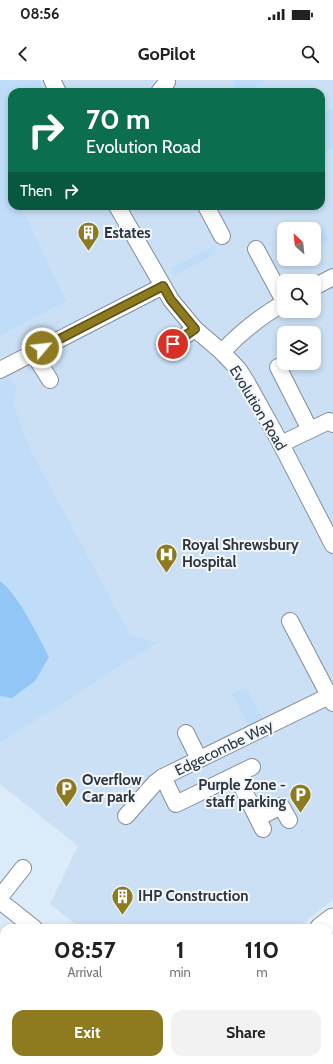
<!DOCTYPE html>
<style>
:root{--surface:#fff;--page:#f2f2f2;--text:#222;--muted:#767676;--accent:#8e7b20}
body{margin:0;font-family:Cabin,sans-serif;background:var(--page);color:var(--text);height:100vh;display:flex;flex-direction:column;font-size:15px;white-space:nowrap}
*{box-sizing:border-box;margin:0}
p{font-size:13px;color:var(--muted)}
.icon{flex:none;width:22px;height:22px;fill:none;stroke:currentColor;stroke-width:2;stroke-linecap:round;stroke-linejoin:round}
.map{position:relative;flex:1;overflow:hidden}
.drawer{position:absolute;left:0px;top:844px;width:333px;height:140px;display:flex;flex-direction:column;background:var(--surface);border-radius:12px 12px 0 0;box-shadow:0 2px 6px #0003}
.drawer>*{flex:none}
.guide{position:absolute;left:8px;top:8px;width:317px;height:122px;border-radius:12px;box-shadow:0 2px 6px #0003;background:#0b6e4f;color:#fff;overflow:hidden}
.needle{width:26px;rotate:333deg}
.controls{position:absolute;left:277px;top:142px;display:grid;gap:8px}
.controls a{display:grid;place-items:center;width:44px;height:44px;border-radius:8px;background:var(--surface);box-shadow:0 2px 6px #0003;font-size:20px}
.pin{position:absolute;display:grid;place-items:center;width:34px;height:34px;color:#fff;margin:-17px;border:2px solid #fff;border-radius:50%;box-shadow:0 1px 4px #0007}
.me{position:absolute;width:44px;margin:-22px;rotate:62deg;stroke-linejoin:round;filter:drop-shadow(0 0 3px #0008)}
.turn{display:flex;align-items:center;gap:14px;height:84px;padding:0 12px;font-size:18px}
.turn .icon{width:52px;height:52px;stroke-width:2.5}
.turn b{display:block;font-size:28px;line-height:34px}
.then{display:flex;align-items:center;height:38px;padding:0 12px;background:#0003;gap:8px;font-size:15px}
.eta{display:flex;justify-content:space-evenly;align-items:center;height:68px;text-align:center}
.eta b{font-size:24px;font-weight:800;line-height:28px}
.action{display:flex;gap:8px;margin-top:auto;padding:8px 12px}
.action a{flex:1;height:46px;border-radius:12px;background:var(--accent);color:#fff;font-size:16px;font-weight:800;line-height:46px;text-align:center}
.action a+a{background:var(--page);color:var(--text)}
.status{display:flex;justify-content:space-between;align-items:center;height:28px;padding:0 20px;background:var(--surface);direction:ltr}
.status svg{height:11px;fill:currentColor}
header{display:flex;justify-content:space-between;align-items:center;height:52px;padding:0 12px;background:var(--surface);font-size:18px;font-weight:800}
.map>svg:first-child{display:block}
.built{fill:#cbe0f4;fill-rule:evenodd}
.green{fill:#bfddf9}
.water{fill:#91c6f6}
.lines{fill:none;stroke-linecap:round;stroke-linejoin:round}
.minor-casing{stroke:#808d9b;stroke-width:18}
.major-casing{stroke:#808d9b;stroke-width:23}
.minor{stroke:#fff;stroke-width:16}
.major{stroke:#fff;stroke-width:21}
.route-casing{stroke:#5c5015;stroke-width:10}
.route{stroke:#8e7b20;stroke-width:7}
.labels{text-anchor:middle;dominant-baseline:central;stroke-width:4;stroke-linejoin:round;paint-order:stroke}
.poi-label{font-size:15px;font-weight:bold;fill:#2e3439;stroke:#f1f7fd;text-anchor:start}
.street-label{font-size:15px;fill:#2e3439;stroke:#f1f7fd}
</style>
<div class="status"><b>08:56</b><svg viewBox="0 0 49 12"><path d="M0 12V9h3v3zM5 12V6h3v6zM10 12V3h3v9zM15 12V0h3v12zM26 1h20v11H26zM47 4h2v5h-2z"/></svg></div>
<header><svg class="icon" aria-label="back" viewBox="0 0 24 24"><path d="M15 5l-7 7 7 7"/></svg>GoPilot<svg class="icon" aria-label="search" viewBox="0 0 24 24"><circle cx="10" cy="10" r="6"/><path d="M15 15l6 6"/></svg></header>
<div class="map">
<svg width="333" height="984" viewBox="0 0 333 984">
<rect width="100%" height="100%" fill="#dcebf9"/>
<path class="built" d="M39,0H333V820L297,848H80L50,824L78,766L0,704V256L67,220L21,126H321V12H46ZM284,149H314V179H284ZM284,201H314V231H284ZM284,253H314V283H284Z"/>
<g class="green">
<polygon points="0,0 39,0 46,12 12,12 12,99 9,101 12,107 12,126 21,126 67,221 0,256"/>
<polygon points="233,0 263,0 264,3 245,12 238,12"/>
<polygon points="333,29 333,69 323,74 321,71 321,35"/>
<polygon points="323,148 330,161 314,169 314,153"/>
<polygon points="213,166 218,173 175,195 171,188"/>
<polygon points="9,298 16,306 14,325 28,366 131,556 158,562 0,663 0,302"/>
<polygon points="246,607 263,639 249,647 232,614"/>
<polygon points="270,980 324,980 320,984 270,984"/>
</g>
<path class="water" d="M0,501C18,514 38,556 49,577L35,601L12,618L0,616Z"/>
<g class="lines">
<defs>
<g id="minor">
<polyline points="52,0 58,12"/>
<polyline points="159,12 167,2"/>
<polyline points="117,126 171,220 195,249 222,272 239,290 246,301 281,364 333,465"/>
<polyline points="206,126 222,156"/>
<polyline points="256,169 284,221"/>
<polyline points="314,207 333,197"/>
<polyline points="173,264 195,249"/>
<path d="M222,272C240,253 261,236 284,223"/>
<polyline points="33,273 50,300"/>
<polyline points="278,287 310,350"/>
<polyline points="0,290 163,206"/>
<polyline points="281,364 329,341 333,344"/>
<polyline points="290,541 333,623"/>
<polyline points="186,653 199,679"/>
<polyline points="236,695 263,749"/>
<polyline points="163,697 176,724 252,687"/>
<polyline points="126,736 155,703 163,697 333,614"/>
<polyline points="258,738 281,726 289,740"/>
<polyline points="0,817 23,788"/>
<polyline points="0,821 34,848"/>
<polyline points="0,889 4,887"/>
<polyline points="329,893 333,888"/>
<polyline points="329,937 333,941"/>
</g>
<g id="major">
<polyline points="321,848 333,839"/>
<polyline points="174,984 175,980"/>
<polyline points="224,984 224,980"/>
</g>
</defs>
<use href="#minor" class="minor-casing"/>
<use href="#major" class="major-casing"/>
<use href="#minor" class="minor"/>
<use href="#major" class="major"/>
</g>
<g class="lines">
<defs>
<polyline id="route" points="42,268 163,206 171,220 195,249 173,264"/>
</defs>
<use href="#route" class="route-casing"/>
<use href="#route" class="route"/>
</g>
<defs>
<symbol id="building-pin" viewBox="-11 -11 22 30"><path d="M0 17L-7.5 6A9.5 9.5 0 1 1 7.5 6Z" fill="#8e7b20" stroke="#f1f7fd"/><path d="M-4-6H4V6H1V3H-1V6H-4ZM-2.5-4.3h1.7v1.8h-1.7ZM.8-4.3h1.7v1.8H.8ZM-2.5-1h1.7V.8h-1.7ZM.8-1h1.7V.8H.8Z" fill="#fff"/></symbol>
<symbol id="hospital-pin" viewBox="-11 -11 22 30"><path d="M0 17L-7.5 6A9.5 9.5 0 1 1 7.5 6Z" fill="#8e7b20" stroke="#f1f7fd"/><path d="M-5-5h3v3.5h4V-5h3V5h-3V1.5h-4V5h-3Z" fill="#fff"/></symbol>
<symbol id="parking-pin" viewBox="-11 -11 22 30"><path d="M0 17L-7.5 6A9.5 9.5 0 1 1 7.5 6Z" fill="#8e7b20" stroke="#f1f7fd"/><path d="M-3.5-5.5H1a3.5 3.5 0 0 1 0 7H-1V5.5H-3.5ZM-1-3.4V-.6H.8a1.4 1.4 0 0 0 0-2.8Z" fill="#fff"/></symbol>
</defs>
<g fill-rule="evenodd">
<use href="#building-pin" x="76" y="140" width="25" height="34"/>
<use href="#hospital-pin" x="154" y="462" width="25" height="34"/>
<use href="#parking-pin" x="54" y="696" width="25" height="34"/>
<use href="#parking-pin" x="288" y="702" width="25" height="34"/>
<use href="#building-pin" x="110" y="804" width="25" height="34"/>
</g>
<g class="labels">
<g class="poi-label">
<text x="104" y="153">Estates</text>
<text x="182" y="465">Royal Shrewsbury<tspan x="182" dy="17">Hospital</tspan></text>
<text x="82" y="700">Overflow<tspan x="82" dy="17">Car park</tspan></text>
<text x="286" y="705" text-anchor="end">Purple Zone -<tspan x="286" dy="17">staff parking</tspan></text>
<text x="138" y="816">IHP Construction</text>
</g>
<g class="street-label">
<text transform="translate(258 328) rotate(59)">Evolution Road</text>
<text transform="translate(224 668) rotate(-26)">Edgecombe Way</text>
</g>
</g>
</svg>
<div class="controls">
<a><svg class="needle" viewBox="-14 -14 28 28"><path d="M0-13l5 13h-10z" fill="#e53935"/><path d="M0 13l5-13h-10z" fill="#767676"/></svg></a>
<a><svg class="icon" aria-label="search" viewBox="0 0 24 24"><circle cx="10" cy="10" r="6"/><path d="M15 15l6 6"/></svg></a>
<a><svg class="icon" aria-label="layers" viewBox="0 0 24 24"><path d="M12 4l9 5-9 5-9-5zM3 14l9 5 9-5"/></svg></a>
</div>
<div class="pin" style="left:173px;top:264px;background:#d93025"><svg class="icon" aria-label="arrive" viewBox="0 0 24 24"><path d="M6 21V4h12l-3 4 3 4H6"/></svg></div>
<svg class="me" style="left:42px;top:268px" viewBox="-20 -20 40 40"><circle r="17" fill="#8e7b20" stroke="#fff" stroke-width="3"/><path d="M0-11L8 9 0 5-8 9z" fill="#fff"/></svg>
<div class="guide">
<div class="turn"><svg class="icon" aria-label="right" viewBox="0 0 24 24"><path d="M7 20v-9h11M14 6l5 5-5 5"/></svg><div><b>70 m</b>Evolution Road</div></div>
<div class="then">Then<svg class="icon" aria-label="right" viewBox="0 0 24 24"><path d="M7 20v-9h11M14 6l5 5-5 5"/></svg></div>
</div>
<section class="drawer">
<div class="eta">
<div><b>08:57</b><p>Arrival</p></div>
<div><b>1</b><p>min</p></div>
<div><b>110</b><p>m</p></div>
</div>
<div class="action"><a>Exit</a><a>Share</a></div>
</section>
</div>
